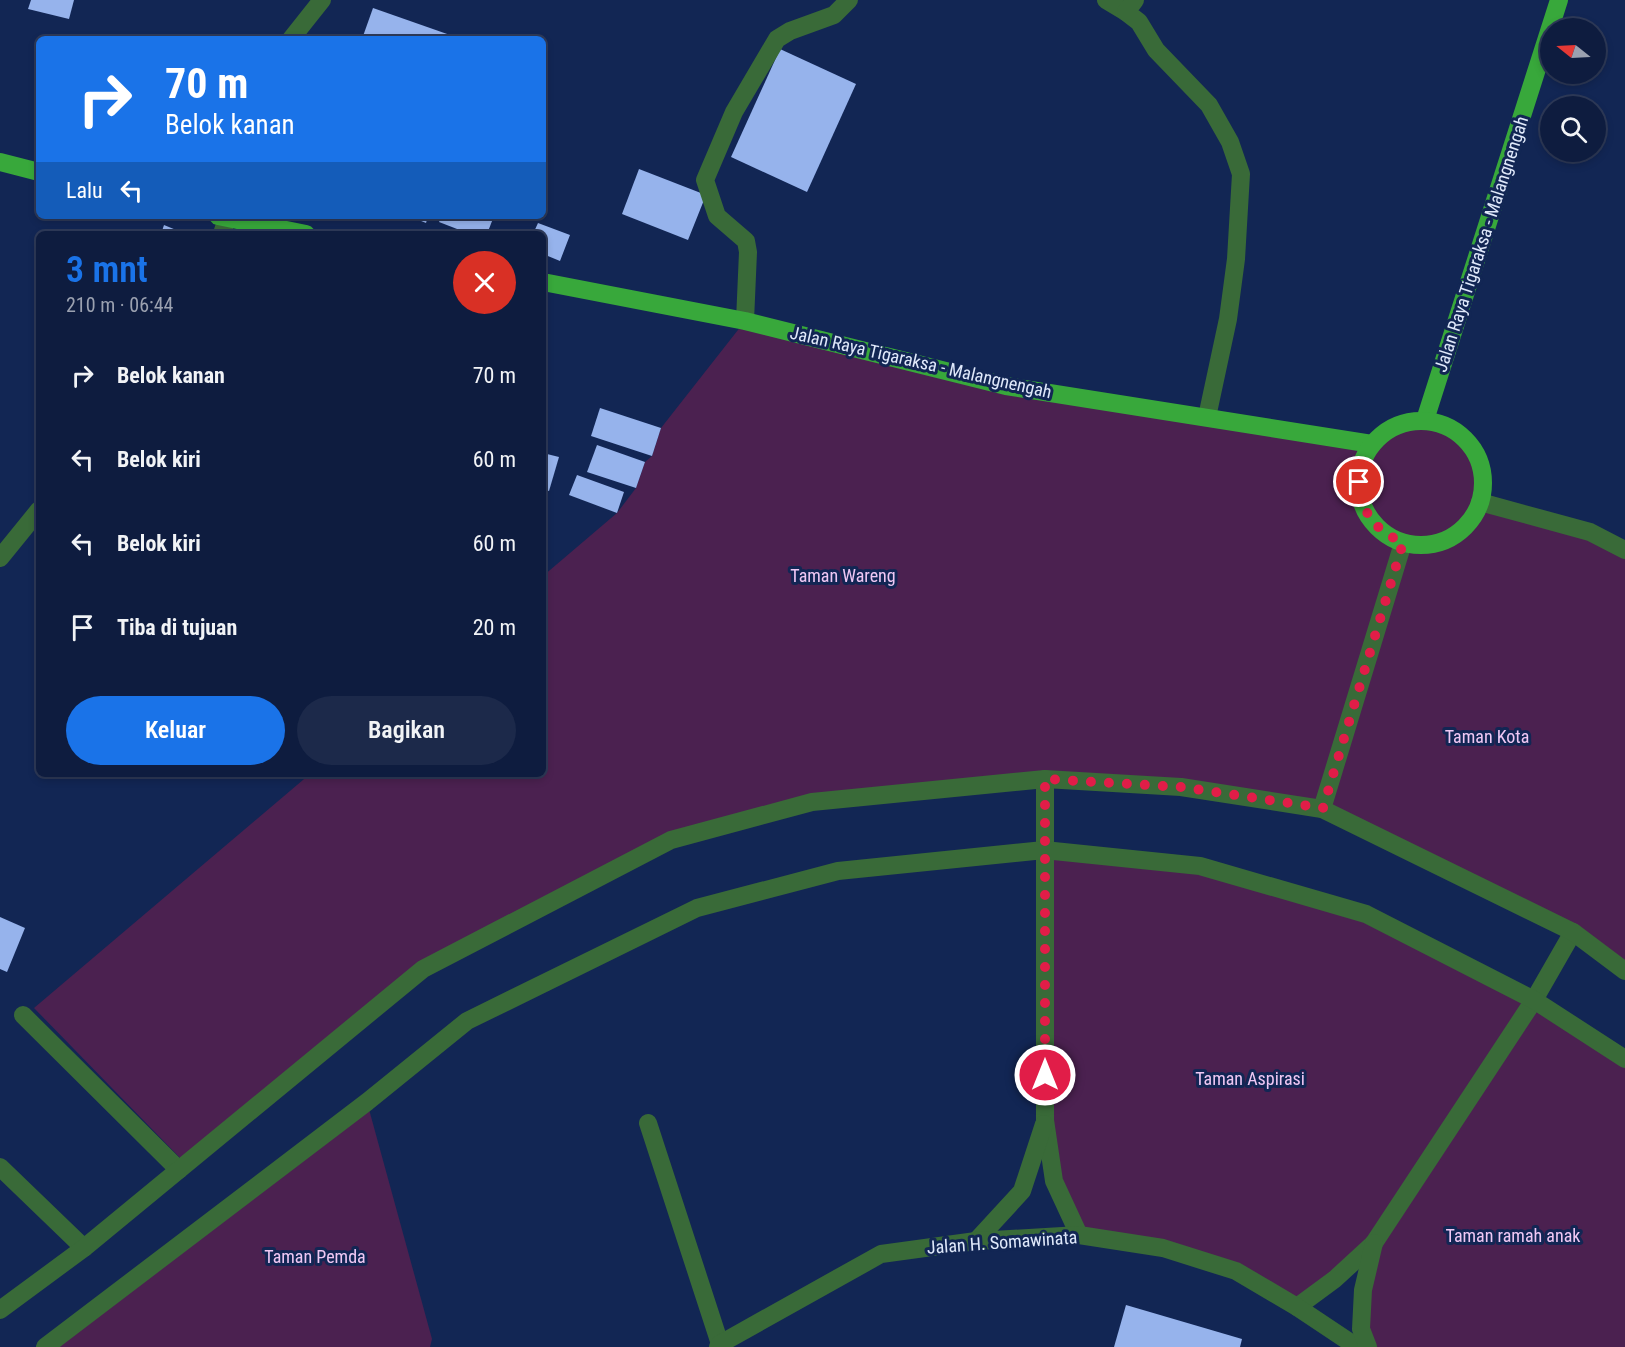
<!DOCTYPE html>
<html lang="id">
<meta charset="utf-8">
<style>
:root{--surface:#0e1c3f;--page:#1c294a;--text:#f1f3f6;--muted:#9ba1b0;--line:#2e3a59;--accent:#1a73e8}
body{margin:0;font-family:"Roboto Condensed",sans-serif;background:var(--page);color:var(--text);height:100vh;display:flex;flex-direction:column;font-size:22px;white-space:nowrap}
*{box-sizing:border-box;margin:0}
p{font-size:20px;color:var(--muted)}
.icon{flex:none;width:33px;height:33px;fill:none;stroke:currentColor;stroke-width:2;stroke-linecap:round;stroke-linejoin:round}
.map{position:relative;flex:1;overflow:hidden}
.sheet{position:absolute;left:36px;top:231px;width:510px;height:546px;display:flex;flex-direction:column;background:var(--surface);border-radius:9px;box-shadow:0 3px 9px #0003,0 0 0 2px var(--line)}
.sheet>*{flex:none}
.hud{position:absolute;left:36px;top:36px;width:510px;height:183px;border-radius:9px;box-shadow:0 3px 9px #0003,0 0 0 2px var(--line);background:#1a73e8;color:#fff;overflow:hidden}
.needle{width:39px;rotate:288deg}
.buttons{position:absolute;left:1540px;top:18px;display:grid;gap:12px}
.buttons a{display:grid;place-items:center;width:66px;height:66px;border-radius:50%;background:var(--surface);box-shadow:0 3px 9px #0003,0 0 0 2px var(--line);font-size:30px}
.pin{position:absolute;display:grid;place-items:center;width:51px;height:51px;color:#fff;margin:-26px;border:3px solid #fff;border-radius:50%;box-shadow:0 2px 6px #0007}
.me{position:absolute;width:66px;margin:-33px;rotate:0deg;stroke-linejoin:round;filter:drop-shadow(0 0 4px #0008)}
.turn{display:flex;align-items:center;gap:21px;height:126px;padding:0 30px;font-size:27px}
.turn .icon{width:78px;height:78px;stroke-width:2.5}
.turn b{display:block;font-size:42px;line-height:51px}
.then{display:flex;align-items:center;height:57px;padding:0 30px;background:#0003;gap:12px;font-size:22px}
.round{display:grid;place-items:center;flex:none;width:63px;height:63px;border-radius:32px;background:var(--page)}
.summary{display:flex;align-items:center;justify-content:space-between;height:102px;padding:0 30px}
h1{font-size:36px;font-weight:600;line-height:45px;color:var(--accent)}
.button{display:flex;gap:12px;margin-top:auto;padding:12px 30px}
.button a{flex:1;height:69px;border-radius:36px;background:var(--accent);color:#fff;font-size:24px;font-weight:600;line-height:69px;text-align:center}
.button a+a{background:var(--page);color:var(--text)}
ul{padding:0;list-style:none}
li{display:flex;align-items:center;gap:18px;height:84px;padding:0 30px}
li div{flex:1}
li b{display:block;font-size:22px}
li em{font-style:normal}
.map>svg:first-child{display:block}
.green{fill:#4b2150}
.building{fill:#96b3ec}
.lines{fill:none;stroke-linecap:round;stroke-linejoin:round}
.minor{stroke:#396a38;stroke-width:18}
.major{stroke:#38a83b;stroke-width:18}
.route{stroke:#e11d48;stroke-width:10;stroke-dasharray:0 18}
.labels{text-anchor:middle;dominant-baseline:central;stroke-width:6;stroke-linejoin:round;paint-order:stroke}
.street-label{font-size:18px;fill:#e0e9fb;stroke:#122654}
.park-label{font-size:18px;fill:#f0c8f4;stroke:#122654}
</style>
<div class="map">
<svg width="1625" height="1347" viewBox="0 0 1625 1347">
<rect width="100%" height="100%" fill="#122654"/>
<g class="green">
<polygon points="745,321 1006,386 1372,444 1390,429 1413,421 1425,420 1459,434 1475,453 1483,477 1480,502 1625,550 1625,971 1572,932 1323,809 1045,779 812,802 671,840 423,969 186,1164 34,1008 310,774 543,774 543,576 617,513 636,488 645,462 652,456 661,428"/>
<polygon points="1044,850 1200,866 1366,914 1625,1059 1625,1347 1368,1347 1374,1244 1297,1307 1241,1275 1079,1235 1054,1181"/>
<polygon points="367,1102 432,1339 430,1347 45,1347"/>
</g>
<g class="building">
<polygon points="31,0 74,0 69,19 28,9"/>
<polygon points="373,8 450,35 449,39 362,39"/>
<polygon points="780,49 856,84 807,192 731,157"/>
<polygon points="639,169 706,195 688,240 622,214"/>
<polygon points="409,216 428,216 426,223"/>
<polygon points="442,216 494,216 487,234 470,234 439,222"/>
<polygon points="538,223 570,235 560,261 543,254 543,234 533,234"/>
<polygon points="164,225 186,234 161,234"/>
<polygon points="600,408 661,428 652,456 591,436"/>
<polygon points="597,445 645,462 636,488 587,472"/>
<polygon points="543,453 559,457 549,491 543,489"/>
<polygon points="577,475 624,492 617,513 569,495"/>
<polygon points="0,917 25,928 7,972 0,969"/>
<polygon points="1126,1305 1242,1339 1240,1347 1114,1347"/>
</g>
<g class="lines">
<g class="minor">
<polyline points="1106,0 1126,12"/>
<polyline points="1135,0 1126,12 1139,22 1156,50 1209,105 1230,142 1241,174 1236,259 1228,319 1207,417"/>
<polyline points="291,39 322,0"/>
<polyline points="222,234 227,218"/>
<polyline points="745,321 748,252 746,241 717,216 705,180 734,112 777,39 790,31 834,15 849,0"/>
<polyline points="1480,502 1590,532 1625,550"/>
<polyline points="0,558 39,510"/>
<polyline points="1045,779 1045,1120 1054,1181 1079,1235"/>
<polyline points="1322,809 1403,543"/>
<polyline points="23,1015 179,1170"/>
<polyline points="648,1123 720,1344"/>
<polyline points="0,1167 84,1248"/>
<polyline points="976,1241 1022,1191 1044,1124"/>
<polyline points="1297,1307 1335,1279 1374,1243 1534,1000 1573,932"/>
<polyline points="0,1310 84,1248 423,969 671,840 812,802 1045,779 1181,787 1322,809 1573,932 1625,971"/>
<polyline points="45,1347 367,1102 467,1021 697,908 838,871 1044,850 1200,866 1366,914 1534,1000 1625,1059"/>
<polyline points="718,1347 720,1344 881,1254 976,1241 1079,1235 1163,1248 1236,1271 1297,1307 1357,1347"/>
<polyline points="1368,1347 1361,1329 1363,1290 1374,1243"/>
</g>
<g class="major">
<polyline points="0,162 39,172"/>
<polyline points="218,216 306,234"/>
<polyline points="543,282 745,321 1006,386 1372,444"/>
<polyline points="1425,420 1559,0"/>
<circle cx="1421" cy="483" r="62"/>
</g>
</g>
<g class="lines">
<path class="route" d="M1045,1075V779L1181,787L1323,808L1403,543C1373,528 1363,515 1359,482"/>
</g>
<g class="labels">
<g class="street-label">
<text transform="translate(1481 244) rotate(-72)">Jalan Raya Tigaraksa - Malangnengah</text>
<text transform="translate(921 362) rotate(13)">Jalan Raya Tigaraksa - Malangnengah</text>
<text transform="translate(1002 1242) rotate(-4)">Jalan H. Somawinata</text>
</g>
<g class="park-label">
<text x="843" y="575">Taman Wareng</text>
<text x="1487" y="736">Taman Kota</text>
<text x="1250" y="1078">Taman Aspirasi</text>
<text x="1513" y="1235">Taman ramah anak</text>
<text x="315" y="1256">Taman Pemda</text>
</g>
</g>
</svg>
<div class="buttons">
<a><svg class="needle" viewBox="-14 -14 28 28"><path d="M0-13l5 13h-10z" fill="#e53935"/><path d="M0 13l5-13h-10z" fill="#9ba1b0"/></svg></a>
<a><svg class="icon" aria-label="search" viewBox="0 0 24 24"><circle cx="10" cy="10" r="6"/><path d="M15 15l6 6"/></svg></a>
</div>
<div class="pin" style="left:1359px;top:482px;background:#d93025"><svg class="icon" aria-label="arrive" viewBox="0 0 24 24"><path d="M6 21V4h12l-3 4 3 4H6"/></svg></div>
<svg class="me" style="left:1045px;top:1075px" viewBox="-20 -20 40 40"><circle r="17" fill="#e11d48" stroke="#fff" stroke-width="3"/><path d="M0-11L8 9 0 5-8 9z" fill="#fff"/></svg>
<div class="hud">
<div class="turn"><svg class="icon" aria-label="right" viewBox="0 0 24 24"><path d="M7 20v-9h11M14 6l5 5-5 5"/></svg><div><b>70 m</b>Belok kanan</div></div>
<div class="then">Lalu<svg class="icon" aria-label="left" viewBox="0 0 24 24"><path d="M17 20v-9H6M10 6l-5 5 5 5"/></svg></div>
</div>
<section class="sheet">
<div class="summary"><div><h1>3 mnt</h1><p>210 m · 06:44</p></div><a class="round" style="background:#d93025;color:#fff"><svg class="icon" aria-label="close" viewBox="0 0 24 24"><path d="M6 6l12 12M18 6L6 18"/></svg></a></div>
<ul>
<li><svg class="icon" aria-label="right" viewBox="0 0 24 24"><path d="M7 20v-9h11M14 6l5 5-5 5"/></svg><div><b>Belok kanan</b></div><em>70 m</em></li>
<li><svg class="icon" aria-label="left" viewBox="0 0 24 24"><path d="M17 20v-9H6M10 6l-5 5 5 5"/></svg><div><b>Belok kiri</b></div><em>60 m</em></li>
<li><svg class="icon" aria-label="left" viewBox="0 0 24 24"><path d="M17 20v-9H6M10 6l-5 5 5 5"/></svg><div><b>Belok kiri</b></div><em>60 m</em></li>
<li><svg class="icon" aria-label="arrive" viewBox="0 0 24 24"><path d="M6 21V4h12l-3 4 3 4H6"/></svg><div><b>Tiba di tujuan</b></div><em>20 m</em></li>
</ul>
<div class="button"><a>Keluar</a><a>Bagikan</a></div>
</section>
</div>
